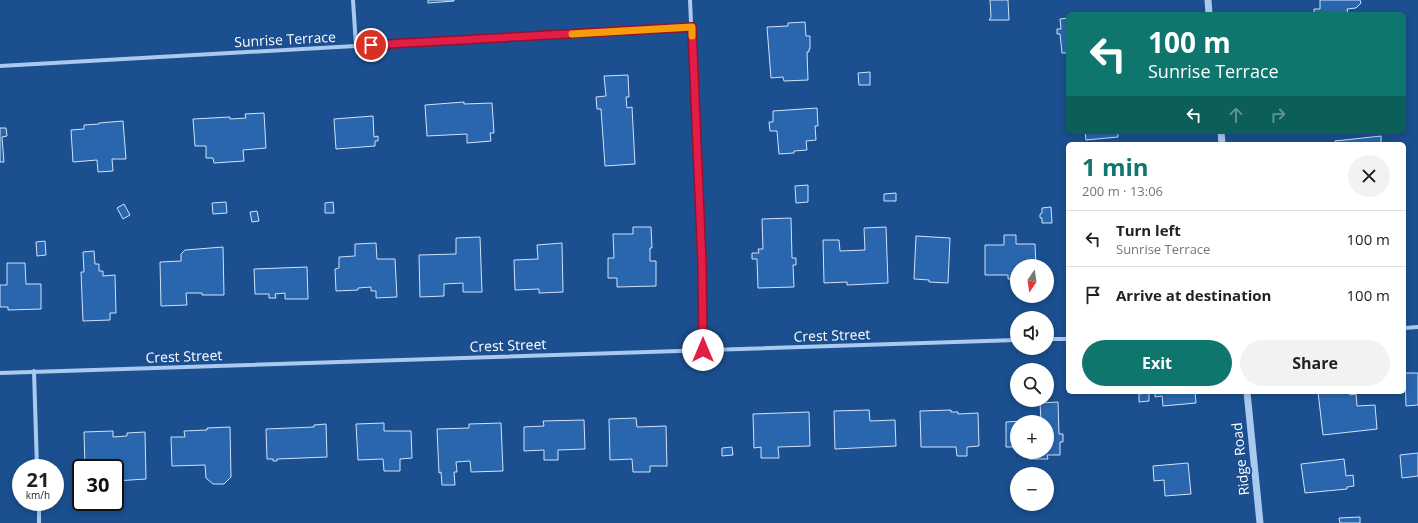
<!DOCTYPE html>
<meta charset="utf-8">
<style>
:root{--surface:#fff;--page:#f2f2f2;--text:#222;--muted:#767676;--line:#e0e0e0;--accent:#0f766e}
body{margin:0;font-family:"Open Sans",sans-serif;background:var(--page);color:var(--text);height:100vh;display:flex;flex-direction:column;font-size:15px;white-space:nowrap}
*{box-sizing:border-box;margin:0}
p{font-size:13px;color:var(--muted)}
.icon{flex:none;width:22px;height:22px;fill:none;stroke:currentColor;stroke-width:2;stroke-linecap:round;stroke-linejoin:round}
.map{position:relative;flex:1;overflow:hidden}
.side{position:absolute;left:1066px;top:142px;width:340px;height:252px;display:flex;flex-direction:column;background:var(--surface);border-radius:6px;box-shadow:0 2px 6px #0003}
.side>*{flex:none}
.guide{position:absolute;left:1066px;top:12px;width:340px;height:122px;border-radius:6px;box-shadow:0 2px 6px #0003;background:#0f766e;color:#fff;overflow:hidden}
.needle{width:26px;rotate:193deg}
.controls{position:absolute;left:1010px;top:259px;display:grid;gap:8px}
.controls a{display:grid;place-items:center;width:44px;height:44px;border-radius:50%;background:var(--surface);box-shadow:0 2px 6px #0003;font-size:20px}
.speed{position:absolute;left:12px;top:459px;display:flex;gap:8px;font-size:20px;font-weight:700;text-align:center}
.speed>*{display:grid;place-content:center;width:52px;height:52px;border-radius:50%;background:var(--surface);box-shadow:0 2px 6px #0003;line-height:1}
.speed small{font-size:10px;font-weight:400}
.speed .limit{border:2px solid #111;border-radius:6px;background:#fff;color:#111}
.pin{position:absolute;display:grid;place-items:center;width:34px;height:34px;color:#fff;margin:-17px;border:2px solid #fff;border-radius:50%;box-shadow:0 1px 4px #0007}
.me{position:absolute;width:44px;margin:-22px;rotate:0deg;stroke-linejoin:round;filter:drop-shadow(0 0 3px #0008)}
.turn{display:flex;align-items:center;gap:14px;height:84px;padding:0 16px;font-size:18px}
.turn .icon{width:52px;height:52px;stroke-width:2.5}
.turn b{display:block;font-size:28px;line-height:34px}
.lanes{display:flex;align-items:center;height:38px;padding:0 16px;background:#0003;justify-content:center;gap:20px;direction:ltr}
.lanes .off{opacity:.35}
.round{display:grid;place-items:center;flex:none;width:42px;height:42px;border-radius:21px;background:var(--page)}
.summary{display:flex;align-items:center;justify-content:space-between;height:68px;padding:0 16px}
h1{font-size:24px;font-weight:700;line-height:30px;color:var(--accent)}
.button{display:flex;gap:8px;margin-top:auto;padding:8px 16px}
.button a{flex:1;height:46px;border-radius:24px;background:var(--accent);color:#fff;font-size:16px;font-weight:700;line-height:46px;text-align:center}
.button a+a{background:var(--page);color:var(--text)}
ul{padding:0;list-style:none}
li{display:flex;align-items:center;gap:12px;height:56px;padding:0 16px;border-top:1px solid var(--line)}
li div{flex:1}
li b{display:block;font-size:15px}
li em{font-style:normal}
.map>svg:first-child{display:block}
.building{fill:#2a66ad;stroke:#cfe3fa}
.lines{fill:none;stroke-linecap:round;stroke-linejoin:round}
.minor{stroke:#a9c9ee;stroke-width:4}
.tertiary{stroke:#a9c9ee;stroke-width:7}
.route-casing{stroke:#92132f;stroke-width:10}
.route{stroke:#e11d48;stroke-width:7}
.slow{stroke:#f59e0b;stroke-width:7}
.labels{text-anchor:middle;dominant-baseline:central;stroke-width:4;stroke-linejoin:round;paint-order:stroke}
.street-label{font-size:14px;fill:#fff;stroke:#1b4f8f}
</style>
<div class="map">
<svg width="1418" height="523" viewBox="0 0 1418 523">
<rect width="100%" height="100%" fill="#1b4f8f"/>
<g class="building">
<polygon points="428,0 454,0 454,1 428,3"/>
<polygon points="990,0 1008,0 1009,20 989,20 991,17"/>
<polygon points="1320,0 1360,0 1361,3 1356,8 1347,9 1348,14 1314,14 1314,9 1320,9"/>
<polygon points="1068,18 1068,53 1062,53 1060,34 1057,34 1057,29 1061,29 1060,19"/>
<polygon points="805,22 806,36 810,36 810,49 809,49 809,52 807,52 808,80 784,81 783,77 771,78 767,27 788,26 788,23"/>
<polygon points="870,72 870,85 859,85 858,73"/>
<polygon points="628,75 629,97 626,97 627,108 632,107 635,164 605,166 601,109 597,109 596,97 606,96 604,76"/>
<polygon points="464,102 464,104 492,103 494,133 490,133 491,141 467,143 467,134 427,136 425,105"/>
<polygon points="817,108 818,126 815,126 816,140 806,141 807,150 794,151 794,153 779,154 777,131 770,131 769,122 773,122 773,111"/>
<polygon points="264,113 266,148 243,150 244,161 214,163 213,158 206,158 206,146 195,146 193,119 230,117 230,119 246,118 245,114"/>
<polygon points="373,116 374,137 378,136 378,141 375,141 375,146 336,149 334,119"/>
<polygon points="123,121 126,159 112,159 113,171 98,172 97,160 73,162 71,130 84,129 84,125 99,124 99,123"/>
<polygon points="0,128 6,128 7,136 2,137 4,162 0,162"/>
<polygon points="1085,132 1118,132 1118,137 1086,140"/>
<polygon points="1381,136 1381,144 1336,144 1335,141"/>
<polygon points="808,185 808,202 796,203 795,186"/>
<polygon points="896,193 896,201 884,201 884,194"/>
<polygon points="226,202 227,213 213,214 212,203"/>
<polygon points="333,202 334,213 325,213 325,203"/>
<polygon points="124,204 130,215 123,219 117,208"/>
<polygon points="1051,207 1052,223 1042,223 1042,218 1040,218 1040,214 1042,213 1042,208"/>
<polygon points="257,211 259,221 252,222 250,212"/>
<polygon points="791,218 792,258 796,258 796,265 793,265 794,287 758,288 757,259 752,259 752,253 759,253 758,249 763,249 762,219"/>
<polygon points="633,227 651,227 652,248 650,248 650,261 656,261 656,286 617,287 617,278 608,278 608,258 614,258 613,234 633,234"/>
<polygon points="886,227 888,283 847,285 847,282 824,283 823,240 839,240 840,251 865,250 864,228"/>
<polygon points="1004,235 1016,235 1016,244 1035,244 1036,266 1017,266 1017,279 1008,279 1008,275 985,275 985,245 1004,245"/>
<polygon points="916,236 950,238 948,283 929,282 929,280 914,279"/>
<polygon points="480,237 482,292 463,292 463,283 444,284 444,296 420,297 419,255 456,254 456,238"/>
<polygon points="45,241 46,255 37,256 36,242"/>
<polygon points="376,243 377,259 395,259 397,297 376,298 376,291 371,291 371,287 358,288 358,290 336,291 335,269 339,268 339,257 355,256 355,244"/>
<polygon points="562,243 563,292 539,293 539,289 515,290 514,260 538,259 537,245"/>
<polygon points="223,247 224,295 202,295 202,293 186,293 187,305 161,306 160,262 181,261 181,254 185,250"/>
<polygon points="94,251 95,264 99,264 99,271 103,271 103,276 115,275 116,313 110,313 110,320 83,321 81,272 84,272 83,252"/>
<polygon points="7,263 25,263 26,284 41,284 41,309 8,310 8,307 0,307 0,285 7,285"/>
<polygon points="307,267 308,299 285,299 285,293 275,294 276,298 269,298 269,294 255,294 254,269"/>
<polygon points="1405,373 1418,373 1418,405 1406,406"/>
<polygon points="1155,392 1195,392 1196,403 1163,406 1162,396 1155,397"/>
<polygon points="1318,392 1349,392 1350,395 1356,394 1357,406 1375,405 1377,429 1323,435"/>
<polygon points="1149,393 1149,401 1139,402 1139,394"/>
<polygon points="1058,402 1059,434 1063,434 1063,442 1060,442 1060,455 1047,455 1048,459 1029,459 1029,452 1047,452 1047,422 1017,422 1017,447 1006,447 1006,422 1041,420 1040,403"/>
<polygon points="869,410 870,421 895,420 896,446 835,449 834,411"/>
<polygon points="951,410 951,412 958,412 958,414 978,413 979,446 967,447 967,456 957,456 956,447 921,447 920,411"/>
<polygon points="809,412 810,446 778,447 779,458 761,458 761,447 754,448 753,414"/>
<polygon points="636,418 637,427 666,426 667,466 650,466 650,472 633,472 632,459 610,460 609,419"/>
<polygon points="584,420 585,449 558,450 558,460 544,460 544,450 524,451 524,427 544,426 543,421"/>
<polygon points="384,423 384,431 411,431 412,458 400,459 400,471 384,471 383,459 358,460 356,424"/>
<polygon points="501,423 503,471 471,472 470,461 456,462 457,472 454,472 455,485 442,485 441,472 439,473 437,429 469,428 469,424"/>
<polygon points="326,424 327,457 277,459 277,461 273,461 273,459 267,459 266,429 314,427 314,425"/>
<polygon points="230,427 231,477 224,484 213,484 206,478 205,465 172,466 171,437 185,437 184,431 207,430 207,428"/>
<polygon points="113,431 113,437 127,436 127,433 145,432 146,479 115,481 115,468 105,468 111,467 111,466 85,467 84,432"/>
<polygon points="732,447 733,455 722,456 722,448"/>
<polygon points="1418,453 1418,476 1402,478 1400,455"/>
<polygon points="1344,459 1346,476 1353,475 1354,486 1347,487 1347,489 1305,493 1301,464"/>
<polygon points="1188,463 1191,494 1165,496 1164,480 1154,481 1153,466"/>
<polygon points="1360,517 1360,523 1340,523 1339,518"/>
</g>
<g class="lines">
<g class="minor">
<polyline points="353,0 356,46"/>
<polyline points="690,0 702,263 703,350"/>
<polyline points="0,66 692,27"/>
<polyline points="1404,328 1418,327"/>
<polyline points="1047,339 1068,339"/>
<polyline points="34,371 37,468"/>
<polyline points="0,373 1017,340"/>
<polyline points="39,502 39,523"/>
</g>
<g class="tertiary">
<polyline points="1208,0 1209,14"/>
<polyline points="1221,132 1222,144"/>
<polyline points="1247,392 1260,523"/>
</g>
</g>
<g class="lines">
<defs>
<polyline id="route" points="371,45 692,27 702,263 703,350"/>
</defs>
<use href="#route" class="route-casing"/>
<use href="#route" class="route"/>
<polyline class="slow" points="572,34 692,27 692,36"/>
</g>
<g class="labels">
<g class="street-label">
<text transform="translate(285 39) rotate(-3)">Sunrise Terrace</text>
<text transform="translate(832 335) rotate(-2)">Crest Street</text>
<text transform="translate(508 345) rotate(-2)">Crest Street</text>
<text transform="translate(184 356) rotate(-2)">Crest Street</text>
<text transform="translate(1240 459) rotate(-96)">Ridge Road</text>
</g>
</g>
</svg>
<div class="controls">
<a><svg class="needle" viewBox="-14 -14 28 28"><path d="M0-13l5 13h-10z" fill="#e53935"/><path d="M0 13l5-13h-10z" fill="#767676"/></svg></a>
<a><svg class="icon" aria-label="sound" viewBox="0 0 24 24"><path d="M4 9h4l5-4v14l-5-4H4zM17 9q2 3 0 6"/></svg></a>
<a><svg class="icon" aria-label="search" viewBox="0 0 24 24"><circle cx="10" cy="10" r="6"/><path d="M15 15l6 6"/></svg></a>
<a>+</a>
<a>−</a>
</div>
<div class="speed"><div>21<small>km/h</small></div><div class="limit">30</div></div>
<div class="pin" style="left:371px;top:45px;background:#d93025"><svg class="icon" aria-label="arrive" viewBox="0 0 24 24"><path d="M6 21V4h12l-3 4 3 4H6"/></svg></div>
<svg class="me" style="left:703px;top:350px" viewBox="-20 -20 40 40"><circle r="19" fill="#fff"/><path d="M0-13L10 11 0 6-10 11z" fill="#e11d48"/></svg>
<div class="guide">
<div class="turn"><svg class="icon" aria-label="left" viewBox="0 0 24 24"><path d="M17 20v-9H6M10 6l-5 5 5 5"/></svg><div><b>100 m</b>Sunrise Terrace</div></div>
<div class="lanes"><svg class="icon" aria-label="left" viewBox="0 0 24 24"><path d="M17 20v-9H6M10 6l-5 5 5 5"/></svg><svg class="icon off" aria-label="ahead" viewBox="0 0 24 24"><path d="M12 20V5M6 11l6-6 6 6"/></svg><svg class="icon off" aria-label="right" viewBox="0 0 24 24"><path d="M7 20v-9h11M14 6l5 5-5 5"/></svg></div>
</div>
<section class="side">
<div class="summary"><div><h1>1 min</h1><p>200 m · 13:06</p></div><a class="round"><svg class="icon" aria-label="close" viewBox="0 0 24 24"><path d="M6 6l12 12M18 6L6 18"/></svg></a></div>
<ul>
<li><svg class="icon" aria-label="left" viewBox="0 0 24 24"><path d="M17 20v-9H6M10 6l-5 5 5 5"/></svg><div><b>Turn left</b><p>Sunrise Terrace</p></div><em>100 m</em></li>
<li><svg class="icon" aria-label="arrive" viewBox="0 0 24 24"><path d="M6 21V4h12l-3 4 3 4H6"/></svg><div><b>Arrive at destination</b></div><em>100 m</em></li>
</ul>
<div class="button"><a>Exit</a><a>Share</a></div>
</section>
</div>
